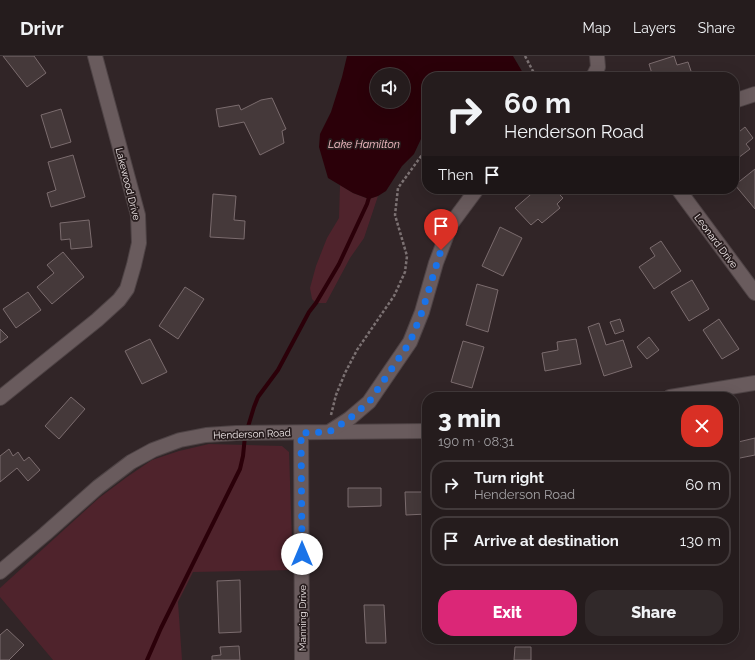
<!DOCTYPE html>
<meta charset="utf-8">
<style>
:root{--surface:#251c1d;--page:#31292a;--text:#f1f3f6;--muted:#a3a1a4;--line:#423a3b;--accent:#db2777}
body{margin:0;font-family:Raleway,sans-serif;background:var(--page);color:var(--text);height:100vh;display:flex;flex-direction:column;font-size:15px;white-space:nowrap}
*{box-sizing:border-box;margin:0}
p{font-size:13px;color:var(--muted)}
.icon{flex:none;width:22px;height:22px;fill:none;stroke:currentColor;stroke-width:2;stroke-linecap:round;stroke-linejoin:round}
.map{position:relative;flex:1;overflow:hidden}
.sheet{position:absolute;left:422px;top:336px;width:317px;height:252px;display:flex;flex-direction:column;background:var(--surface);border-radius:16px;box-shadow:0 4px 16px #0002,0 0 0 1px var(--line)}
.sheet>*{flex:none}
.banner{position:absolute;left:422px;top:16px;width:317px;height:122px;border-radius:16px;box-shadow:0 4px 16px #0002,0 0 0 1px var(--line);background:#251c1d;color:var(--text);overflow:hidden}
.buttons{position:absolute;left:370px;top:12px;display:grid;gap:8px}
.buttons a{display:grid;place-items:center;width:40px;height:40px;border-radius:50%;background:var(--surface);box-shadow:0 4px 16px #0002,0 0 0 1px var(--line);font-size:20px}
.pin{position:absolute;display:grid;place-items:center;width:34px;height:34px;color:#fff;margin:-41px -17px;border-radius:50% 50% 50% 0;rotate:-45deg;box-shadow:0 0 4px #0007}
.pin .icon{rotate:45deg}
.me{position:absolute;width:44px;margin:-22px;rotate:0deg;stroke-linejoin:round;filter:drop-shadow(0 0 3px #0008)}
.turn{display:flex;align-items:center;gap:14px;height:84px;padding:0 16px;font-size:18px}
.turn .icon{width:52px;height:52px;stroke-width:2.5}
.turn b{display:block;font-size:28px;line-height:34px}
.then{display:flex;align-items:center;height:38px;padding:0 16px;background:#0003;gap:8px;font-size:15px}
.round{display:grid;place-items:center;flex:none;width:42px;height:42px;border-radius:16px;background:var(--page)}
.overview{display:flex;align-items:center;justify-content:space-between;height:68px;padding:0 16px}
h1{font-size:24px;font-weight:800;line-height:30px}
.button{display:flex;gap:8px;margin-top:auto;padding:8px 16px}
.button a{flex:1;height:46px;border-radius:16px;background:var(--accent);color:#fff;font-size:16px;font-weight:800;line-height:46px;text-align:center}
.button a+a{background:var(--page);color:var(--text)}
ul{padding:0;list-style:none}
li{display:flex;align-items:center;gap:12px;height:50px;margin:0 8px 6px;padding:0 8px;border:2px solid var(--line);border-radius:16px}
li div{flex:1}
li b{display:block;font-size:15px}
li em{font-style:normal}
header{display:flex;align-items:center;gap:24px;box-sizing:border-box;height:56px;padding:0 20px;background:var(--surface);border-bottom:1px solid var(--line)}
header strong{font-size:19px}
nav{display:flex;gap:22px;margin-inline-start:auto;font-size:14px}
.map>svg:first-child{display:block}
.green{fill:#4f232c}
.water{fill:#2b0009;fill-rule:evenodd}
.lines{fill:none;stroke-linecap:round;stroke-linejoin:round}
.stream{stroke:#2b0009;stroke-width:4}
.building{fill:#45393a;stroke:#7b6c6e}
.minor-casing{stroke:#4e4345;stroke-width:16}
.path{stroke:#7b7172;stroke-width:2.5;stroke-dasharray:3 2;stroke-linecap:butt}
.minor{stroke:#695b5d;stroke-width:14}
.route{stroke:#1a73e8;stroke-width:7;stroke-dasharray:0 12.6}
.labels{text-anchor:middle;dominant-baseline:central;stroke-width:3.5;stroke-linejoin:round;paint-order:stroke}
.street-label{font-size:10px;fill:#f4eced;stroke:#271c1d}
.water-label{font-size:11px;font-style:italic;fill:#f9c0c8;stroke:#271c1d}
</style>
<header>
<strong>Drivr</strong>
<nav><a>Map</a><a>Layers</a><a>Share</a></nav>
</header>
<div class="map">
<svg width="755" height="604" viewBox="0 0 755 604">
<rect width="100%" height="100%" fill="#312527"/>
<g class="green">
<polygon points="340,129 353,137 369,143 378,140 364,182 350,202 326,247 316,247 312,243 310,232 316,210 327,182 339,162"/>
<polygon points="209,388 282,390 289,396 293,514 193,516 178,546 182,604 53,604 0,541 0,532 99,442 127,421 152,404 179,395"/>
</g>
<path class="water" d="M347,0H513L523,17L520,21H427V70L414,98L402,110L386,135L378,140L369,143L353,137L328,122L319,91L320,78L331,56L342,21ZM377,19H403V45H377Z"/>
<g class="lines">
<g class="stream">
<polyline points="247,374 254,351 258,341 278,314 309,256 316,247 339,208 367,148 370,138"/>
<polyline points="147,604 161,572 240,413 243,400 245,380"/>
</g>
</g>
<g class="building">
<polygon points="3,0 34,0 46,17 27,31"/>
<polygon points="674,0 677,9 688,6 693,21 653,21 649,8"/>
<polygon points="272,42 286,73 282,75 284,87 260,99 244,66 219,71 216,53 239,49 241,54 261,44"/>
<polygon points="61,53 71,86 51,92 41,59"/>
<polygon points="745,71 753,82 746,88 750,93 734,105 734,80"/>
<polygon points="73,99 85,141 51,151 47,137 56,134 48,106"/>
<polygon points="755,113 755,153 735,129"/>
<polygon points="537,133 554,133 563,142 557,148 560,152 542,167 538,163 531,169 515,152"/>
<polygon points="213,138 236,140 234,164 245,165 244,183 210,181"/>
<polygon points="89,164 92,191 71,193 70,183 61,184 60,167"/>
<polygon points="500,171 522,182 503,220 482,210"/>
<polygon points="661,185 681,215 654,233 639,211 655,200 650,192"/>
<polygon points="63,196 84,221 52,248 37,231 54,217 47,209"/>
<polygon points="692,224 709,253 689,265 671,236"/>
<polygon points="477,228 498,234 488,276 466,269"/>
<polygon points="185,231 204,243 178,283 159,270"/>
<polygon points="28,236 41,254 16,272 3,253"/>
<polygon points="620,263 624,275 615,278 610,266"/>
<polygon points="719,263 739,293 722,303 703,274"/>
<polygon points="599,267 606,289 623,284 632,311 604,320 588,271"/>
<polygon points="0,273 8,281 0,287"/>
<polygon points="649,281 659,294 647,303 637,291"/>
<polygon points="150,283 167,316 142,328 125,295"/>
<polygon points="576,283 581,308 545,315 542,297 558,294 557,286"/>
<polygon points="463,285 484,291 472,332 451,326"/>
<polygon points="71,341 85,353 59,383 45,370"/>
<polygon points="755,382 755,399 735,403 734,387"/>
<polygon points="9,393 13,400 18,396 24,405 29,401 40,414 28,425 17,412 0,426 0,400"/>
<polygon points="348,432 381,432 381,450 348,451"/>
<polygon points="405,436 427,436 427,458 406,459"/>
<polygon points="240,524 241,576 219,577 217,525"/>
<polygon points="364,549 384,549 386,587 366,587"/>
<polygon points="7,573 24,589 9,604 0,604 0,579"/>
<polygon points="239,590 240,604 212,604 212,600 221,599 220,591"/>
<polygon points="515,591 531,591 531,604 514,604"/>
</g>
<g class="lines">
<defs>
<g id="minor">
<polyline points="593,21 598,11 597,0"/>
<polyline points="734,45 755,38"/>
<polyline points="678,133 755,237"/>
<polyline points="670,341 755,327"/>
<polyline points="0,342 97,264 119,244 127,233 134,209 139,187 138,159 95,0"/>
<polyline points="329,376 427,375"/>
<polyline points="301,377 302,604"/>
<polyline points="0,516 45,478 98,431 131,406 153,394 180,384 206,379 236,377 329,376 349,363 369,346 410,286 422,256 436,207 451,168 477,133"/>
</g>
</defs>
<use href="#minor" class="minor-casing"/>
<g class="path">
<polyline points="525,0 536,21"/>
<polyline points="331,359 336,339 345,317 357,294 394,240 405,216 407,200 395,159 398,132 427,92"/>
</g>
<use href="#minor" class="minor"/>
</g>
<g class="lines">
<polyline class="route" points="302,498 301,377 329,376 349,363 369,346 410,286 422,256 441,194"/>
</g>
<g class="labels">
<g class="street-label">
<text transform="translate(128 128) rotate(76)">Lakewood Drive</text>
<text transform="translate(716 185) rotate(53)">Leonard Drive</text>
<text transform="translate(252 378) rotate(-2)">Henderson Road</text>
<text transform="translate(302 562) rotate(-90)">Manning Drive</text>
</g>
<g class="water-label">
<text x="364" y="88">Lake Hamilton</text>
</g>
</g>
</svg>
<div class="buttons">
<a><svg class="icon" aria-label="sound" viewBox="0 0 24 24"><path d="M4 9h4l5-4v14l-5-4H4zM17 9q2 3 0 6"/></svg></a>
</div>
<div class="pin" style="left:441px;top:194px;background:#d93025"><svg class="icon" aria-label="arrive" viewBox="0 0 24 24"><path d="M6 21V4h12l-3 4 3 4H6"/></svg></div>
<svg class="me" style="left:302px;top:498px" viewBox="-20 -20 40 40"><circle r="19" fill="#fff"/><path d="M0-13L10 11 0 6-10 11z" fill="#1a73e8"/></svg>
<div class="banner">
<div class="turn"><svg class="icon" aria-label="right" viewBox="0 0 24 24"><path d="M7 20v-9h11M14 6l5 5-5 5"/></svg><div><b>60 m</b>Henderson Road</div></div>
<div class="then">Then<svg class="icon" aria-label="arrive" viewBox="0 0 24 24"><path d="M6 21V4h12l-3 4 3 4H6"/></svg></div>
</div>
<section class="sheet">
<div class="overview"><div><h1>3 min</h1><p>190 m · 08:31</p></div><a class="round" style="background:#d93025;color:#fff"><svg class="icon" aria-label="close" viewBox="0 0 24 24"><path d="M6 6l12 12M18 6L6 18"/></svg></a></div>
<ul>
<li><svg class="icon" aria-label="right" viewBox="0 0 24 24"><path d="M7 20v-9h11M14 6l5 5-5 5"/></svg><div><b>Turn right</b><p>Henderson Road</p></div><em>60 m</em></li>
<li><svg class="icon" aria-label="arrive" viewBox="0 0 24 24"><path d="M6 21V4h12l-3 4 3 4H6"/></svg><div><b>Arrive at destination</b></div><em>130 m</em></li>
</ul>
<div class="button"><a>Exit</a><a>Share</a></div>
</section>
</div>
